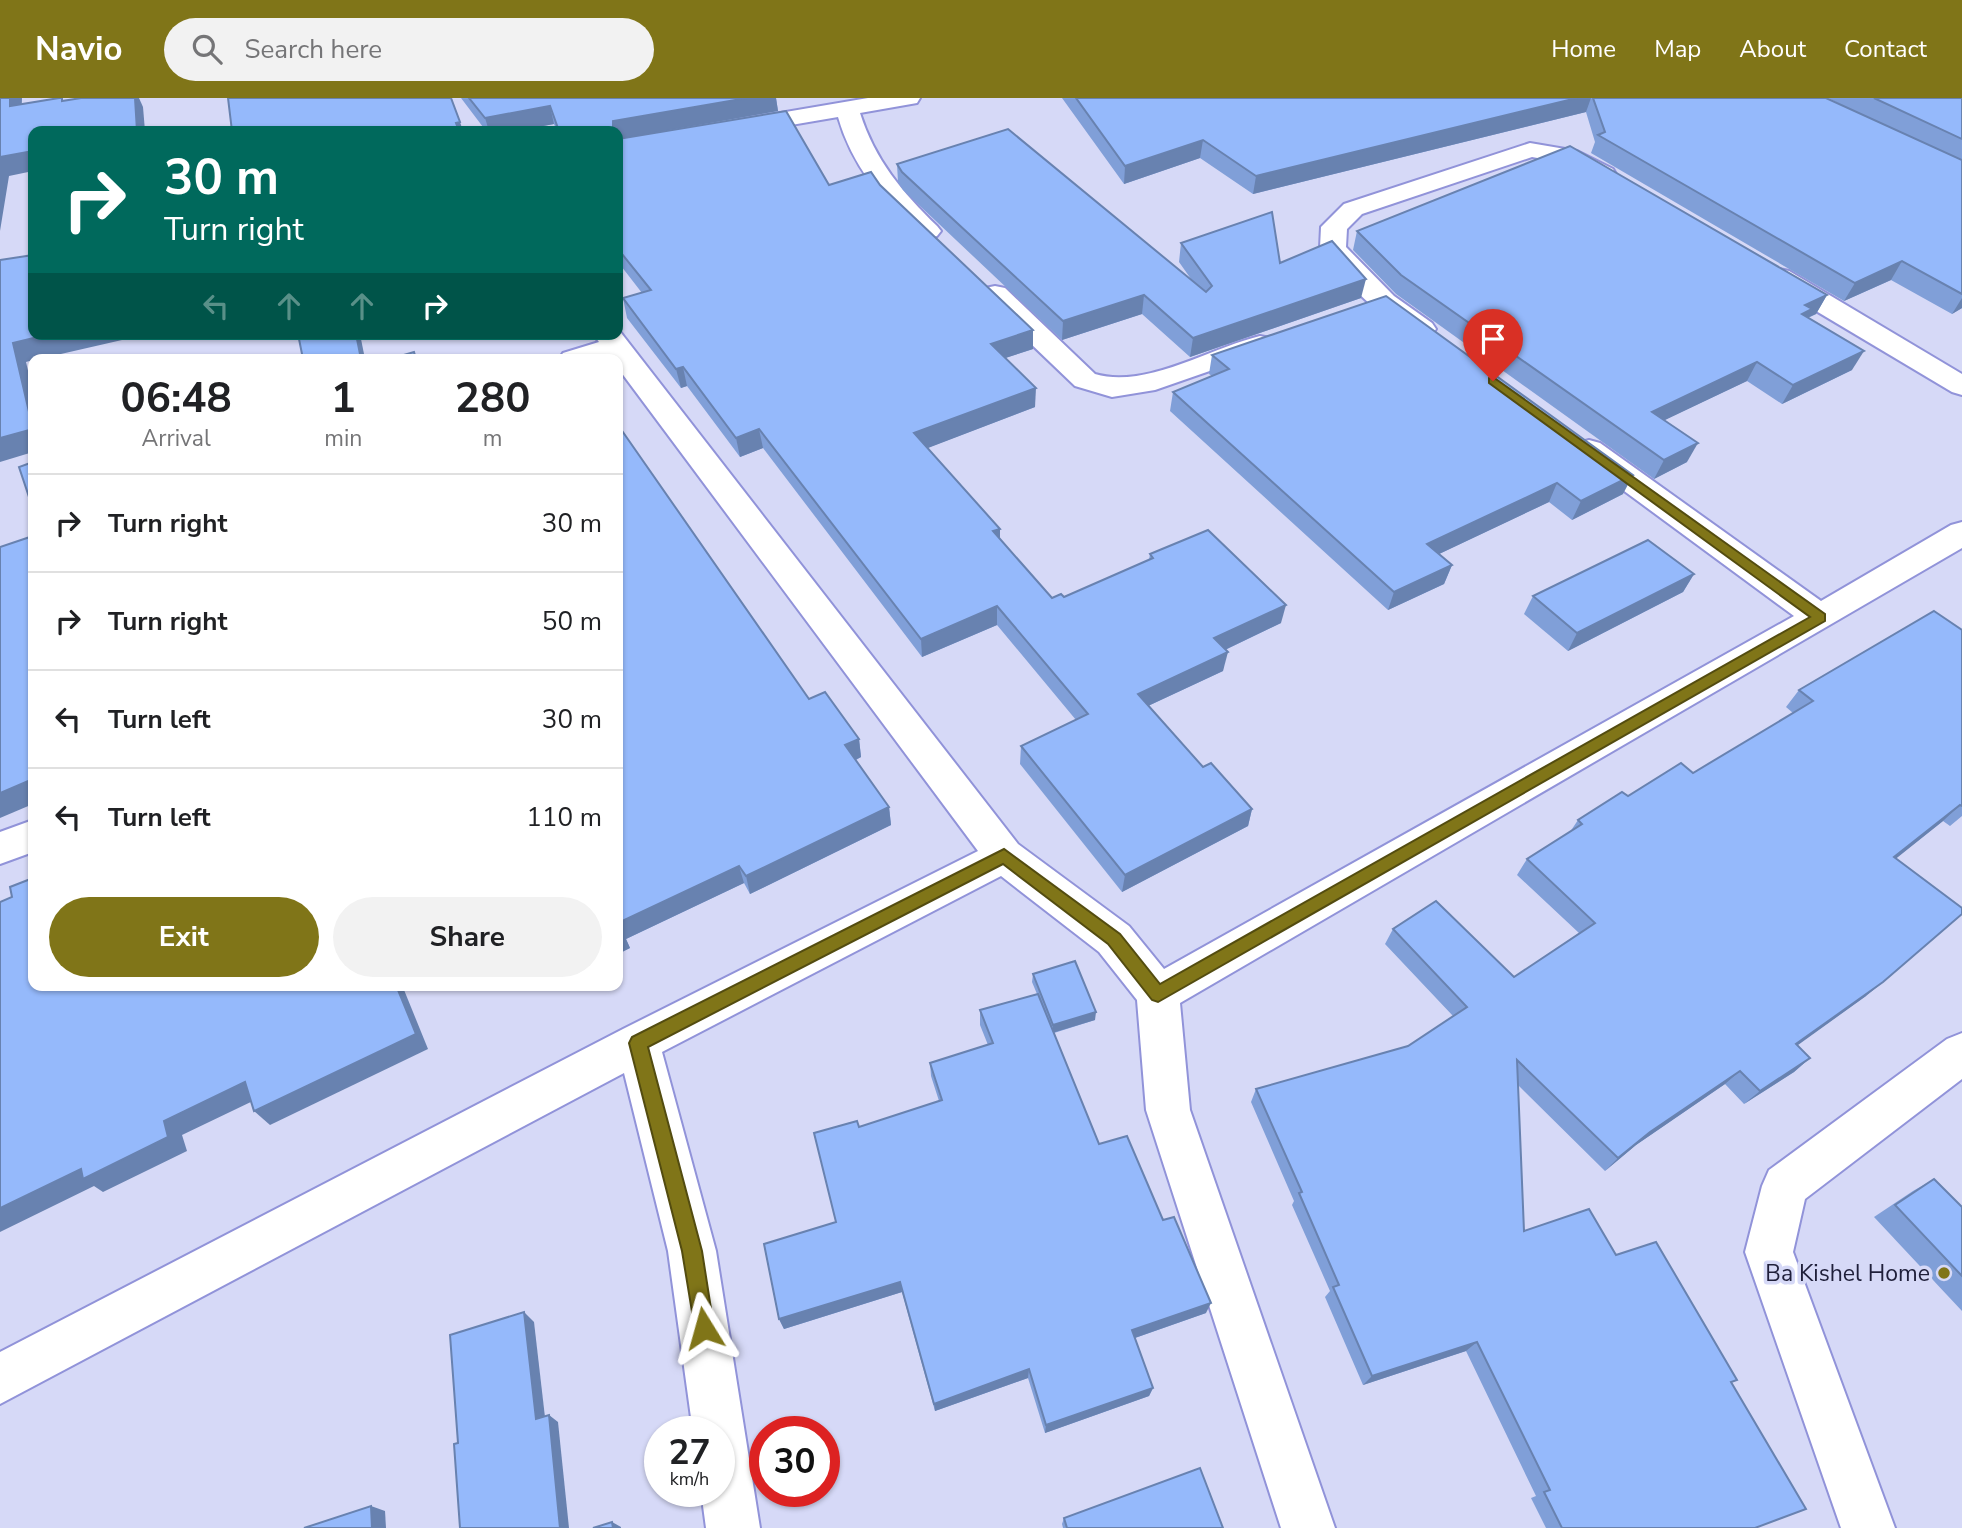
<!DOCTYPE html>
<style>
:root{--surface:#fff;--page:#f2f2f2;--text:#202124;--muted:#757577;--line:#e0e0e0;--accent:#807518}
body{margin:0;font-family:"Nunito Sans",sans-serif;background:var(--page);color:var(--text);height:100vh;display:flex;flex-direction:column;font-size:26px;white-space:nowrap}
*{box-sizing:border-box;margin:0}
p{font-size:23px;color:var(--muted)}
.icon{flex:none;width:38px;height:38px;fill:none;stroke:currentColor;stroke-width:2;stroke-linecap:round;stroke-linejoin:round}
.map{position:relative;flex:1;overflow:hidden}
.panel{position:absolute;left:28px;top:256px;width:595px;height:637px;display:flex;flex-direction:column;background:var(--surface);border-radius:14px;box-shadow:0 2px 5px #0004}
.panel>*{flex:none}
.top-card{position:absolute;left:28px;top:28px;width:595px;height:214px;border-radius:14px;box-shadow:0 2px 5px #0004;background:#00695c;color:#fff;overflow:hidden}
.speed{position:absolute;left:644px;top:1318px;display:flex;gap:14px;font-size:35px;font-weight:700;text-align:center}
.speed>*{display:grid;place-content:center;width:91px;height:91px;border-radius:50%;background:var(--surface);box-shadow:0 2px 5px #0004;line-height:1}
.speed small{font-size:18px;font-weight:400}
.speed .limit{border:10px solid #d22;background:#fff;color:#111}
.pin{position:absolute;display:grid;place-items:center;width:60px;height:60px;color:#fff;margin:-72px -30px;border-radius:50% 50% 50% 0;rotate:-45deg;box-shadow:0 0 7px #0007}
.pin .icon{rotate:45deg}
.me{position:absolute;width:77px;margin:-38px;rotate:352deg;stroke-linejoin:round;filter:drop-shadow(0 0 5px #0008)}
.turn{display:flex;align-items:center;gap:24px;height:147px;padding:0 21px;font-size:32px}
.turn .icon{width:91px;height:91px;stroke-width:2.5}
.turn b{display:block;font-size:49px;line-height:60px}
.lanes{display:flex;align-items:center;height:66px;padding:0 21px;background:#0003;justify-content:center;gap:35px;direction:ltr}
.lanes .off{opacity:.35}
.eta{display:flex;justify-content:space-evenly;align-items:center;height:119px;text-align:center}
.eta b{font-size:42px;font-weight:700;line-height:49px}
.primary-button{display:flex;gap:14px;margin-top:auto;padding:14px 21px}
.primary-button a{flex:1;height:80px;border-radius:42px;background:var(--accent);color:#fff;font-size:28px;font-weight:700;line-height:80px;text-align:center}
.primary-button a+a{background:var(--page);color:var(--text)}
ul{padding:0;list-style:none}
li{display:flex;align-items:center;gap:21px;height:98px;padding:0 21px;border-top:2px solid var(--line)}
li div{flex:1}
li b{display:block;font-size:26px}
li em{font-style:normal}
header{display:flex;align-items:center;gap:42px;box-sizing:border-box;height:98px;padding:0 35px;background:var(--accent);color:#fff}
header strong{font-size:33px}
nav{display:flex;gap:38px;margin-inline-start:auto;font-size:24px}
.search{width:490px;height:63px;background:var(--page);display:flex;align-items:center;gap:18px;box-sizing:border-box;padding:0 24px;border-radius:38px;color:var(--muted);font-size:26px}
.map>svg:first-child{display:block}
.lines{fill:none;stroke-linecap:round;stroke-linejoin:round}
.minor-casing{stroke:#9193d9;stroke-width:4}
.minor{fill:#fff;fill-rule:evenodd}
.wall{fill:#809fd8}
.shaded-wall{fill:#6882b0}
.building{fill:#95b9fb;stroke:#6882b0;stroke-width:2}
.route{fill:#807518;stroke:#534c10;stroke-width:2}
.poi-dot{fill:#807518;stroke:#d6d9f7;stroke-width:2.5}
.labels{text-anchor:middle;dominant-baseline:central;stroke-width:7;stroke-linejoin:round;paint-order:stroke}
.near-poi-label{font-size:23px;fill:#1f1f3a;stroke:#d6d9f7;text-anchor:end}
</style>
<header>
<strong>Navio</strong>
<div class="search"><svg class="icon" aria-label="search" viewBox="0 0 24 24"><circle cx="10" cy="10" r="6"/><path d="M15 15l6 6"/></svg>Search here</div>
<nav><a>Home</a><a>Map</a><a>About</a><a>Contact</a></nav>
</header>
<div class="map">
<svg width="1962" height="1430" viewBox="0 0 1962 1430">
<rect width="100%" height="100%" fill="#d6d9f7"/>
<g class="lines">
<defs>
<g id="minor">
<path d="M868,0H920L917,5L860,15C875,62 902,94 937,128L941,133L937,138L928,141L919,138C883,104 852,68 838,19L739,36L731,34L727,29L731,24L739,22Z"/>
<path d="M1530,45L1577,53L1613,71L1616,76L1613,81L1604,83L1595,81L1560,64L1532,59L1362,116L1347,131L1346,149L1394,198L1432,225L1436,231L1432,237C1424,239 1418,240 1411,236C1379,219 1340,179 1320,150L1321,129L1344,106Z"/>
<polygon points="1779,171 1789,173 1962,276 1962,297 1952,294 1769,185 1766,179 1769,173"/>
<path d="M995,188L1005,190L1095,276C1146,291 1210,250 1260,238L1270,240L1274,246L1270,252L1155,292L1112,299L1075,288L985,202L981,196L985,190Z"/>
<polygon points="618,231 1018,746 1129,828 1164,871 1794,518 1578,359 1574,352 1578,345 1589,342 1600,345 1821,503 1951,427 1962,424 1962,450 1180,905 1190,1012 1335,1430 1281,1430 1146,1012 1137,902 1099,854 1001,778 662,954 716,1153 760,1430 706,1430 701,1393 719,1393 719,1334 693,1334 668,1153 624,975 0,1306 0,1254 623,931 978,753 618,270 618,261 559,261 563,255 599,244 593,236 618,236"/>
<polygon points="33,722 33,754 0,766 0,734"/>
<polygon points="1962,935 1962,981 1805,1101 1793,1154 1895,1430 1841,1430 1745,1154 1762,1088 1769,1072 1947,941"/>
</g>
</defs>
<use href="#minor" class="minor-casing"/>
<use href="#minor" class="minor"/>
</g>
<g class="wall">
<polygon points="461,0 776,0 778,13 695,28 829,87 880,87 1033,232 1033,251 1005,260 1035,309 927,350 1000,441 1052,500 1064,499 1149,462 1150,456 1281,525 1225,552 1223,573 1148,608 1203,669 1252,711 1248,728 1122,794 1020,666 1021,648 1076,622 997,527 922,559 763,350 740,359 687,288 681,290 627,220 623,200 642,195 618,164 618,33 557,33 554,26 516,33 486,33"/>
<polygon points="1062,0 1826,0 1854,13 1828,0 1962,0 1962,210 1952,216 1891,182 1844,203 1591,55 1595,44 1586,14 1253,96 1200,60 1124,86"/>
<polygon points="897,66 1191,181 1179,164 1181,145 1280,165 1361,200 1190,259 1142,216 1062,242 903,92 898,84"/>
<polygon points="1357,133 1827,197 1816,216 1808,220 1852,272 1782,306 1747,283 1664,322 1687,364 1654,381 1396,196 1353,152"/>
<polygon points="1212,257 1623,396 1572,422 1549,404 1439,456 1452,467 1444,486 1388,512 1170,313 1173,294 1212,278 1209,276"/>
<polygon points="618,327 809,601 859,641 861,659 856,662 889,709 891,727 750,796 744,785 626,841 630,850 618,856"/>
<polygon points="1694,476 1683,494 1568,553 1524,516 1533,498"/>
<polygon points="1962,532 1962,718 1950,728 1943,723 1896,760 1866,898 1797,947 1810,960 1794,974 1744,1006 1725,986 1636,1047 1605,1073 1518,987 1524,1133 1616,1157 1731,1285 1755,1430 1546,1430 1531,1400 1536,1398 1466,1253 1363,1287 1325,1199 1330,1193 1292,1107 1294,1103 1251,1004 1256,991 1408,948 1453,918 1385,846 1393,831 1514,879 1579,835 1517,777 1527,761 1570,734 1578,722 1628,698 1693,675 1793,615 1786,609 1799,592"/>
<polygon points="1033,876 1095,922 1054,935 1099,1046 1163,1122 1206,1215 1135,1240 1153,1290 1149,1298 1045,1335 1028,1280 935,1313 902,1194 784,1231 779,1221 836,1124 859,1029 939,1003 931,978 930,965 988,947 980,927 980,912 1037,896 1032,884"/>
<polygon points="1934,1081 1962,1109 1962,1213 1874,1119 1913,1093"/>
<polygon points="1064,1420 1223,1430 1063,1430 1062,1426"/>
</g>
<g class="shaded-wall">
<polygon points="10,0 22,0 21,27 10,8"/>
<polygon points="135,0 139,0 143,9 145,33 137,33"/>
<polygon points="747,0 776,0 778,13 618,41 618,33 613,33 613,23"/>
<polygon points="1577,0 1591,0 1586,14 1253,96 1256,78"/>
<polygon points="550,8 554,26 516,33 489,33 485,20"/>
<polygon points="460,24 463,33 458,33 456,25"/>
<polygon points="1203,42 1200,60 1124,86 1125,68"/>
<polygon points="33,53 33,73 9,78 0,133 0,59"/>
<polygon points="1902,163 1891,182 1844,203 1855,185"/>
<polygon points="1366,181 1361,200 1190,259 1193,240"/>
<polygon points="1144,197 1142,216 1062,242 1063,223"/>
<polygon points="1827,197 1816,216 1807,220 1791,235 1805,207"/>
<polygon points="1962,200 1962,210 1952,216"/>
<polygon points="1033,232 1033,251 990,265 991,246"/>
<polygon points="50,236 129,236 121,238 122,242 39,261 33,261 33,262 26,264 33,294 33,354 0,364 0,340 13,245"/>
<polygon points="356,236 360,236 365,261 361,261"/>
<polygon points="461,236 484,236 463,241"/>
<polygon points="1864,253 1852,272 1782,306 1793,287"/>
<polygon points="1757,264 1747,283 1642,333 1652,314"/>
<polygon points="683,269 687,288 681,290 676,271"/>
<polygon points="1036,290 1035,309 915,355 914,335"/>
<polygon points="759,331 763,350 740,359 736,340"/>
<polygon points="1698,345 1687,364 1654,381 1664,362"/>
<polygon points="1633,377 1623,396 1572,422 1581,403"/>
<polygon points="1557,385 1549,404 1420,465 1427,446"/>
<polygon points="1000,431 1000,449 993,433"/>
<polygon points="1452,467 1444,486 1388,512 1394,494"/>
<polygon points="1694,476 1683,494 1568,553 1577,535"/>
<polygon points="1286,507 1281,525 1210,559 1214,540"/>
<polygon points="997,508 997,527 922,559 921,541"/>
<polygon points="1228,554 1223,573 1135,614 1138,596"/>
<polygon points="859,641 861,659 847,666 845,647"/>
<polygon points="33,681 33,706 0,720 0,695"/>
<polygon points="1960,707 1943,723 1878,775 1894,759"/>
<polygon points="889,709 891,727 750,796 746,778"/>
<polygon points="1252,711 1248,728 1122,794 1125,777"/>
<polygon points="739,768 744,785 626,841 630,850 618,856 618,825"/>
<polygon points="1883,884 1866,898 1780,960 1796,946"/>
<polygon points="396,887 402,887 428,951 270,1027 254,1013"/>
<polygon points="1096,914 1095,922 1052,935 1053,927"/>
<polygon points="1810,960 1794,974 1744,1006 1760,993"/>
<polygon points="1740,973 1725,986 1636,1047 1605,1073 1618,1060 1650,1034"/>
<polygon points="245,984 261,999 182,1037 187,1053 103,1094 94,1088 0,1134 0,1110 164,1023"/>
<polygon points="900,1184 902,1194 784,1231 779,1221"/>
<polygon points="1211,1205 1206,1215 1129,1242 1132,1232"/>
<polygon points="524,1214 534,1224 546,1328 536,1321"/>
<polygon points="1477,1244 1466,1253 1363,1287 1372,1278"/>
<polygon points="1029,1271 1028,1280 935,1313 934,1306"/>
<polygon points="1153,1290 1149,1298 1045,1335 1046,1327"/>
<polygon points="549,1317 558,1324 569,1430 560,1430"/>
<polygon points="371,1408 385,1413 386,1430 372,1430"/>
<polygon points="612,1424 621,1429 621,1430 613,1430"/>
</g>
<g class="building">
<polygon points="0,0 10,0 10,8 59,0 62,0 62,3 81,0 135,0 137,33 33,33 33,53 0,59"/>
<polygon points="228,0 451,0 460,24 456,25 459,33 232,33"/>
<polygon points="469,0 747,0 613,23 613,33 559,33 550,8 485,20"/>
<polygon points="1076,0 1577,0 1256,78 1203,42 1125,68"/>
<polygon points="1593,0 1826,0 1962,62 1962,196 1902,163 1855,185 1598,37 1605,34"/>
<polygon points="1874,0 1962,0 1962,41"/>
<polygon points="786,13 829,87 871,74 880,87 1033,232 991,246 1036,290 914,335 1000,431 993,433 1052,500 1061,496 1064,499 1153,460 1150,456 1208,432 1286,507 1214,540 1228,554 1138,596 1203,669 1211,665 1252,711 1125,777 1021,648 1088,616 997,508 921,541 759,331 736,340 683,269 676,271 623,200 651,192 618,151 618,41"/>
<polygon points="1008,31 1206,194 1212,188 1181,145 1272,114 1280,165 1332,143 1366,181 1193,240 1144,197 1063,223 902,74 897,66"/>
<polygon points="1570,48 1827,197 1805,207 1812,211 1802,216 1864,253 1793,287 1757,264 1652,314 1698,345 1664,362 1401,177 1357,133"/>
<polygon points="33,157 33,236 50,236 13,245 33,331 0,340 0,162"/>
<polygon points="1386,198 1633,377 1581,403 1557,385 1427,446 1452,467 1394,494 1173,294 1229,271 1212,257"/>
<polygon points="298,236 356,236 361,261 303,261"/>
<polygon points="414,254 416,261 390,261"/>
<polygon points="618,327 809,601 825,594 859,641 845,647 889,709 746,778 739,768 618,825 623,833 618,836"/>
<polygon points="33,364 33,411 19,369"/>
<polygon points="33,438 33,681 0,695 0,449"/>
<polygon points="1648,442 1694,476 1577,535 1533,498"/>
<polygon points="1934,513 1962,532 1962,708 1960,707 1894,759 1962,810 1962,816 1883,884 1796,946 1810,960 1760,993 1740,973 1650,1034 1618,1060 1517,962 1524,1133 1589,1111 1616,1157 1656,1144 1737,1282 1731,1284 1806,1411 1755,1430 1562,1430 1544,1394 1550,1392 1477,1244 1372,1278 1333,1189 1339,1187 1299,1095 1302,1094 1256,991 1408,948 1467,909 1393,831 1436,803 1514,879 1595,825 1527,761 1582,726 1578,722 1622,694 1628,698 1681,665 1693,675 1813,603 1799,592"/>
<polygon points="33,780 33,887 396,887 416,936 254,1013 245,984 164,1023 168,1039 83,1081 81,1071 0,1110 0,804 12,799 10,789"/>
<polygon points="1075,863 1096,914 1053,927 1033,876"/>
<polygon points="1038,896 1099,1046 1127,1038 1163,1122 1174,1119 1211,1205 1132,1232 1153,1290 1046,1327 1029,1271 934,1306 900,1184 779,1221 764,1146 836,1124 814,1035 857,1023 859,1029 942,1002 930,965 993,945 980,912"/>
<polygon points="1934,1081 1962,1109 1962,1178 1895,1107"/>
<polygon points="524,1214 536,1321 549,1317 560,1430 460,1430 454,1346 458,1345 450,1237"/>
<polygon points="1200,1370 1223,1430 1067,1430 1064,1420"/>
<polygon points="371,1408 372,1430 304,1430"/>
<polygon points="612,1424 613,1430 593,1430"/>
</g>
<polygon class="route" points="1493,279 1825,516 1825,523 1158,904 1152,902 1108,846 1003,766 648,949 702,1153 714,1230 711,1238 704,1241 696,1238 682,1153 629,945 632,939 1004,751 1120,836 1160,886 1810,519 1489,285 1489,280"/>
<circle class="poi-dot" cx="1944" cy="1175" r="7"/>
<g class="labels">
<g class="near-poi-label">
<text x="1930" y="1175">Ba Kishel Home</text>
</g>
</g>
</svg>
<div class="speed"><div>27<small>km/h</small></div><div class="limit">30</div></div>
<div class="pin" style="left:1493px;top:283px;background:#d93025"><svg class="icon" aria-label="arrive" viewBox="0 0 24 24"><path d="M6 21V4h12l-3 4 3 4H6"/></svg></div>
<svg class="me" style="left:704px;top:1230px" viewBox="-20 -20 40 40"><path d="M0-17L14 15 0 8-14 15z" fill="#807518" stroke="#fff" stroke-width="4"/></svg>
<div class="top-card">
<div class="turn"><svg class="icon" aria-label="right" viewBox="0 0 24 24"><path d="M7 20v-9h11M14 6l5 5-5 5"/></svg><div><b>30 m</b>Turn right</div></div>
<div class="lanes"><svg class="icon off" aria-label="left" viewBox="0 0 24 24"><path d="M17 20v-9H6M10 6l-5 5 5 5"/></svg><svg class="icon off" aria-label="ahead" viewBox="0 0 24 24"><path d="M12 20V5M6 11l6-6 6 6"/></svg><svg class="icon off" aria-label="ahead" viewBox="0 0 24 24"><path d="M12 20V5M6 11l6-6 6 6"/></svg><svg class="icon" aria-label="right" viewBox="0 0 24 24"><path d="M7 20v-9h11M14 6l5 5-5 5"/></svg></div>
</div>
<section class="panel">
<div class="eta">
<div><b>06:48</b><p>Arrival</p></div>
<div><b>1</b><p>min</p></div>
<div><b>280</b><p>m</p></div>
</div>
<ul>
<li><svg class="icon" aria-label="right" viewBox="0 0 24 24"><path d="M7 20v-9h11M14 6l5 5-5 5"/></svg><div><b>Turn right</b></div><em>30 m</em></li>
<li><svg class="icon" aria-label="right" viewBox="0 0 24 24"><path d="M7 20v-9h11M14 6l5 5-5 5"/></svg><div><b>Turn right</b></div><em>50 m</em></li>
<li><svg class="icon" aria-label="left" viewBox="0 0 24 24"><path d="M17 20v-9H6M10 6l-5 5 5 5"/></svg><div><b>Turn left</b></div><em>30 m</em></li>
<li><svg class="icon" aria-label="left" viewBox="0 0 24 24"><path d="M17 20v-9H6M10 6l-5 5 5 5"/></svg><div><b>Turn left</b></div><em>110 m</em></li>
</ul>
<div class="primary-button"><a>Exit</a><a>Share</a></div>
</section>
</div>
